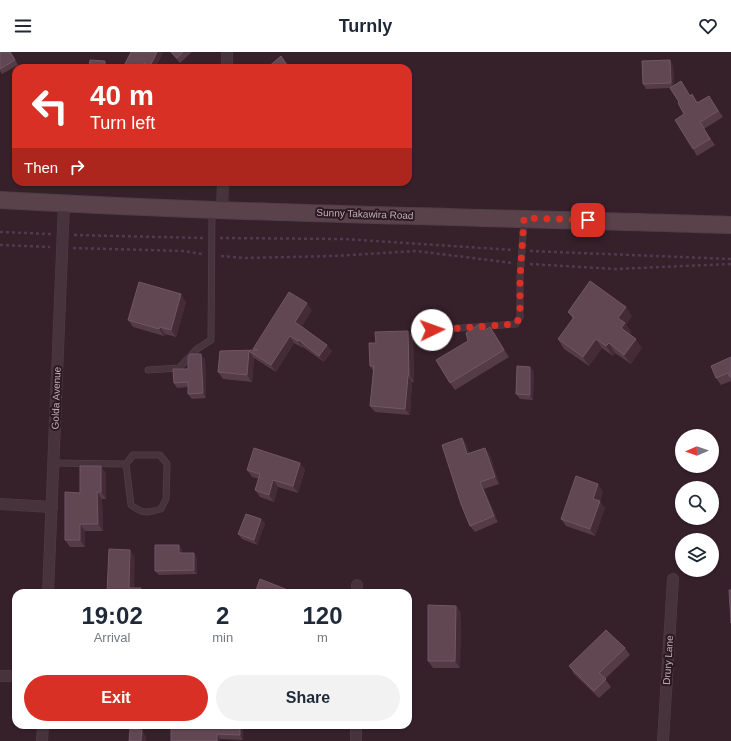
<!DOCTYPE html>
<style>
:root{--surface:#fff;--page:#f2f2f3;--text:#1f2937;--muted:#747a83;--accent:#d93025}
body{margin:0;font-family:Helvetica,sans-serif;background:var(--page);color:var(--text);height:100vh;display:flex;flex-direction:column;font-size:15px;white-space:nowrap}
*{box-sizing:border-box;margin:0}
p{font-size:13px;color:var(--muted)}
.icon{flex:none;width:22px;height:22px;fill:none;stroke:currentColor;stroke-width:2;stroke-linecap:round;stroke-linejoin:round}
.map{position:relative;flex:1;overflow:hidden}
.side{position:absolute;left:12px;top:537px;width:400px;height:140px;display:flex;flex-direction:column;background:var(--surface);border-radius:12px;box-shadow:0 1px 3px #0004}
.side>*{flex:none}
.top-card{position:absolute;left:12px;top:12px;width:400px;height:122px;border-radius:12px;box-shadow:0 1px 3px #0004;background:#d93025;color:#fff;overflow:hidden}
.needle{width:26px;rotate:268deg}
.buttons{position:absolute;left:675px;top:377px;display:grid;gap:8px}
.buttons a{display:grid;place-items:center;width:44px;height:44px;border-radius:50%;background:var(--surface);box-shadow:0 1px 3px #0004;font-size:20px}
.pin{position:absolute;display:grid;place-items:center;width:34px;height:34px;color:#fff;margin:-17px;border-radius:8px;box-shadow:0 2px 6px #0006}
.me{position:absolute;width:44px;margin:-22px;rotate:87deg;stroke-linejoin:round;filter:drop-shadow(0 0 3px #0008)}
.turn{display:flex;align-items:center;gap:14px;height:84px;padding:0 12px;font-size:18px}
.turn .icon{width:52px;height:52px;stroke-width:2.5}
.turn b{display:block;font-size:28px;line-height:34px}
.then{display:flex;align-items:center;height:38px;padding:0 12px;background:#0003;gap:8px;font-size:15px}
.eta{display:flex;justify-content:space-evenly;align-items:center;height:68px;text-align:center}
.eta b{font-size:24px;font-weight:700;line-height:28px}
.cta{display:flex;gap:8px;margin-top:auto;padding:8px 12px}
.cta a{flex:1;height:46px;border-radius:24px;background:var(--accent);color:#fff;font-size:16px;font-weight:700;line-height:46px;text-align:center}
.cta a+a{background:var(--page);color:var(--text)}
header{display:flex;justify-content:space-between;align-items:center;height:52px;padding:0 12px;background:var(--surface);font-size:18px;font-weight:700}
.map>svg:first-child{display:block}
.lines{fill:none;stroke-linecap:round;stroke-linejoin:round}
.lane-casing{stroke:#503d45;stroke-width:7}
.street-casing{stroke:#503d45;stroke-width:12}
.secondary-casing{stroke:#503d45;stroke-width:18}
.path{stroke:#503a4e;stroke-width:2.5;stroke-dasharray:3 3;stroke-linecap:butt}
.lane{stroke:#47333c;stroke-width:5.5}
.street{stroke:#47333c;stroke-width:11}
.secondary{stroke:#5a424b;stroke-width:16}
.wall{fill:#553b46}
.shaded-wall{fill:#442b36}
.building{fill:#614752;stroke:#715762}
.route{stroke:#d93025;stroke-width:7;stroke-dasharray:0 12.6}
.labels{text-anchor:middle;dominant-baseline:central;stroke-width:4;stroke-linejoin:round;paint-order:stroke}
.street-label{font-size:10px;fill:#c4aeb6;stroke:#2b1921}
</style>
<header><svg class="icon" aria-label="menu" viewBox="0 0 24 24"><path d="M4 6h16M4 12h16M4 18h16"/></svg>Turnly<svg class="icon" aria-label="heart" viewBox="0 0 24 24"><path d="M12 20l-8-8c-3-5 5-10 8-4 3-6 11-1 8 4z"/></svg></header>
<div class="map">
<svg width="731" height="689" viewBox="0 0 731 689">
<rect width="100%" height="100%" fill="#36202a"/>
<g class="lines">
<defs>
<g id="lane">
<polyline points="432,278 516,272 520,265 520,225 524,168"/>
<polyline points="148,318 179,316 197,297 211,288 212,158"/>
<path d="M133,403H160L167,412L166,447L161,457C148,461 143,462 131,453L126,412Z"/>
<polyline points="54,411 126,412"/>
</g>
<g id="street">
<polyline points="227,16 227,0"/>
<polyline points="222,158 223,130"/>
<polyline points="0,452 52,455"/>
<polyline points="48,541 64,152"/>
<polyline points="357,541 357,533"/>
<polyline points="0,624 16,624"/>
<polyline points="42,689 43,673"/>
<polyline points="356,689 356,673"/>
<polyline points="663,689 673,527"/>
</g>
<path id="secondary" d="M0,148C243,162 487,165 731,173"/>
</defs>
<use href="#lane" class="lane-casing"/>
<use href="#street" class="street-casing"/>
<use href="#secondary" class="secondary-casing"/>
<g class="path">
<polyline points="0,180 51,182"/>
<polyline points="74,183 203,186"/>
<polyline points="220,186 344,187 513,198"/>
<polyline points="0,193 50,195"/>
<polyline points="73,196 184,199 202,202"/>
<polyline points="530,199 731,207"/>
<polyline points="221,204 244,206 334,204 416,199 513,211"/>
<polyline points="530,212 615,217 731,212"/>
</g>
<use href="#lane" class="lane"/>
<use href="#street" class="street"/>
<use href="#secondary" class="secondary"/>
</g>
<g class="wall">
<polygon points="0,0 11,0 18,13 2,22 0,19"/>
<polygon points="131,0 163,0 155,16 123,16"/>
<polygon points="170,0 192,0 180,11"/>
<polygon points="673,13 674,33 681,29 690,44 698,50 713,50 723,65 704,77 715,93 697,104 693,97 684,62 679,50 670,36 646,37 643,32"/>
<polygon points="186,250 176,285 165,282 164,284 133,275 128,268"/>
<polygon points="312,258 302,274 332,299 324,310 303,295 303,296 294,291 276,320 254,306 252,330 223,327 218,320 220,299 254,298 253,297"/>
<polygon points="568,260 632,264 626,273 631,280 630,282 642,296 631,312 615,301 613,304 602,296 589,314 564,297 558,287 573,267"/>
<polygon points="481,271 485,278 495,282 509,305 455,338 450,331 468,289"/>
<polygon points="413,285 414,330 412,330 410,363 375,360 370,354 373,319 370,314 376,291"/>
<polygon points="731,305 731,329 721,333 716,326"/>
<polygon points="205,307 206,346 192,347 188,342 188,335 177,336 174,331 188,317"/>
<polygon points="534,319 533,348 520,347 516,342"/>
<polygon points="462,386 466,392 469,402 490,403 499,432 484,437 498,470 475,480 470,474"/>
<polygon points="300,411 305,418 298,441 278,435 274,450 260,445 255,438 259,427 252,425 247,418"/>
<polygon points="106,421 106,447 102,447 103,479 85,479 85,495 70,495 65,488 80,441"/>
<polygon points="603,439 600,450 605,456 595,484 566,474 561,467"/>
<polygon points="261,467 265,472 257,493 242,487 238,482"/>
<polygon points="182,497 182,501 197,506 197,522 159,523 155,519"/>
<polygon points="456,554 461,561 460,616 433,616 428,609"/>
<polygon points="625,596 630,603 605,627 611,635 599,646 574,622 569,614"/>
<polygon points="243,673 243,688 220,687 204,675"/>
</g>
<g class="shaded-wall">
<polygon points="157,0 163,0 155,16 151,16 150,14"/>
<polygon points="670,8 673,13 674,36 671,31"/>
<polygon points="105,9 108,13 107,16 104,16"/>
<polygon points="144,11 147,16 142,16"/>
<polygon points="181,242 186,250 176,285 171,278"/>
<polygon points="307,251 312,258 300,277 295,270"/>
<polygon points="626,255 632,264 626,273 631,280 628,285 621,276 618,266"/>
<polygon points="160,275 165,282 164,284 159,277"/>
<polygon points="490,275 495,282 509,305 504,298"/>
<polygon points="408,279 413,285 414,330 409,323"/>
<polygon points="290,284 294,291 276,320 271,313"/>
<polygon points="596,287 602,296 589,314 583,305"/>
<polygon points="636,287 642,296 631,312 624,303"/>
<polygon points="299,288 303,295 303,296 298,289"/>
<polygon points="609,291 615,301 613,304 606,294"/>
<polygon points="327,293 332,299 324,310 319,304"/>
<polygon points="249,299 254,306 252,330 247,323"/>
<polygon points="201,302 205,307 206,346 203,341"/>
<polygon points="530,315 534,319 533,348 530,343"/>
<polygon points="408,324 412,330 410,363 405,357"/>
<polygon points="462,386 466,392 472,409 467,402"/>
<polygon points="485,396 490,403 499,432 495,425"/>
<polygon points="300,411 305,418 298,441 293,434"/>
<polygon points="101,414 106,421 106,447 101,440"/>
<polygon points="273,428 278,435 274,450 269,443"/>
<polygon points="480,430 484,437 498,470 494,464"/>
<polygon points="598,432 603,439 600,450 605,456 595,484 590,477 593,447"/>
<polygon points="97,440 102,447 103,479 98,472"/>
<polygon points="261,467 265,472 257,493 254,488"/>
<polygon points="80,472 85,479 85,495 80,488"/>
<polygon points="179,493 182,497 182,506 179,501"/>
<polygon points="130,498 135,505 134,541 129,536"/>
<polygon points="194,501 197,506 197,522 194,518"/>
<polygon points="141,536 144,541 140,541"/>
<polygon points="456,554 461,561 460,616 455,609"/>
<polygon points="240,673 243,673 243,688 240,683"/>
<polygon points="142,678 146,685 146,689 141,689"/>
<polygon points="217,682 220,687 220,689 217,689"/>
</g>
<g class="building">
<polygon points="0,0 10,0 15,8 0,17"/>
<polygon points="131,0 157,0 150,14 144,11 142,16 123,16"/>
<polygon points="171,0 183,0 177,6"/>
<polygon points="281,4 289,16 267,16"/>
<polygon points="90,8 105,9 104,16 89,16"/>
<polygon points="670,8 671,31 643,32 642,9"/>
<polygon points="681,29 690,44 692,42 697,51 709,44 718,59 700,70 710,87 693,97 675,68 684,62 678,51 679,50 670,36"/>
<polygon points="590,229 626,255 618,266 625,271 621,276 636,287 624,303 609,291 606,294 596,287 583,305 558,287 574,265 568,260"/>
<polygon points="139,230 181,242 171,278 160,275 159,277 128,268"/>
<polygon points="289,240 307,251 295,270 327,293 319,304 299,288 298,289 290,284 271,313 249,299 247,323 218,320 220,299 258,298 253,297"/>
<polygon points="481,271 485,278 490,275 504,298 450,331 436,308 468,289 466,281"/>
<polygon points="408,279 409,323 408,324 405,357 370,354 374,314 370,314 369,291 376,291 375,280"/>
<polygon points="190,302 201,302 203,341 188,342 188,330 174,331 173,317 188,317 188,305"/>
<polygon points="731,305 731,325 730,325 728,321 716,326 711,314"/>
<polygon points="517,314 530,315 530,343 516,342"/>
<polygon points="462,386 467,402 485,396 495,425 480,430 494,464 470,474 461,452 442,393"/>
<polygon points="254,396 300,411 293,434 273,428 269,443 255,438 260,422 247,418"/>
<polygon points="80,414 101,414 101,440 97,440 98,472 80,472 80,488 65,488 65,440 80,441"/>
<polygon points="576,424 598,432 593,447 600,449 590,477 561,467"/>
<polygon points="246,462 261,467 254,488 238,482"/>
<polygon points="155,493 179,493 179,501 194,501 194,518 155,519"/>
<polygon points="109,497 130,498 129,536 141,536 140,541 107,541"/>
<polygon points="260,527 293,540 292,541 255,541"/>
<polygon points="729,538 731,538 731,571"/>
<polygon points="428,553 456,554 455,609 428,609"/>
<polygon points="606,578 625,596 599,621 606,627 594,639 569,614"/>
<polygon points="204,673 240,673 240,683 217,682 217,689 171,689 171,675 204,675"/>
<polygon points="130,677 142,678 141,689 129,689"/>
</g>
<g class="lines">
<polyline class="route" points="432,278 516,272 520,264 520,226 524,166 588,168"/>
</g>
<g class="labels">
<g class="street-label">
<text transform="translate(365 162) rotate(2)">Sunny Takawira Road</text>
<text transform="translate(56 346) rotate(-88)">Golda Avenue</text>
<text transform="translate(668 608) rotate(-86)">Drury Lane</text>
</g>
</g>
</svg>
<div class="buttons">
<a><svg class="needle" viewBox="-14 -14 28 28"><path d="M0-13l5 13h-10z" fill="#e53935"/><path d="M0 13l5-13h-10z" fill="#747a83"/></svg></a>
<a><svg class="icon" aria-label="search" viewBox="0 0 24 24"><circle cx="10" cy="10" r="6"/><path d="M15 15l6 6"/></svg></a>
<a><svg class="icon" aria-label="layers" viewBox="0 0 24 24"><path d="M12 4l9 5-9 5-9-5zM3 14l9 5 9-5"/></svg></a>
</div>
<div class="pin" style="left:588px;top:168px;background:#d93025"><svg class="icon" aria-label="arrive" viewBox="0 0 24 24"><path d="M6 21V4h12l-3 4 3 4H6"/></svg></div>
<svg class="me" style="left:432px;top:278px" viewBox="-20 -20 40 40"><circle r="19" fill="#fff"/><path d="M0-13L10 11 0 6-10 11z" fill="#d93025"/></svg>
<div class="top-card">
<div class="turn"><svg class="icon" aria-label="left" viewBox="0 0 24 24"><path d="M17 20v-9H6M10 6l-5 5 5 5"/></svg><div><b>40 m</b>Turn left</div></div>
<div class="then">Then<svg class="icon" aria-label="right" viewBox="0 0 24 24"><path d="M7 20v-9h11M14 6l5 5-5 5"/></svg></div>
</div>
<section class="side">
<div class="eta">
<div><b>19:02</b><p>Arrival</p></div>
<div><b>2</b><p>min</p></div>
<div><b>120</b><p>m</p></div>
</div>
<div class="cta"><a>Exit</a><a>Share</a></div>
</section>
</div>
